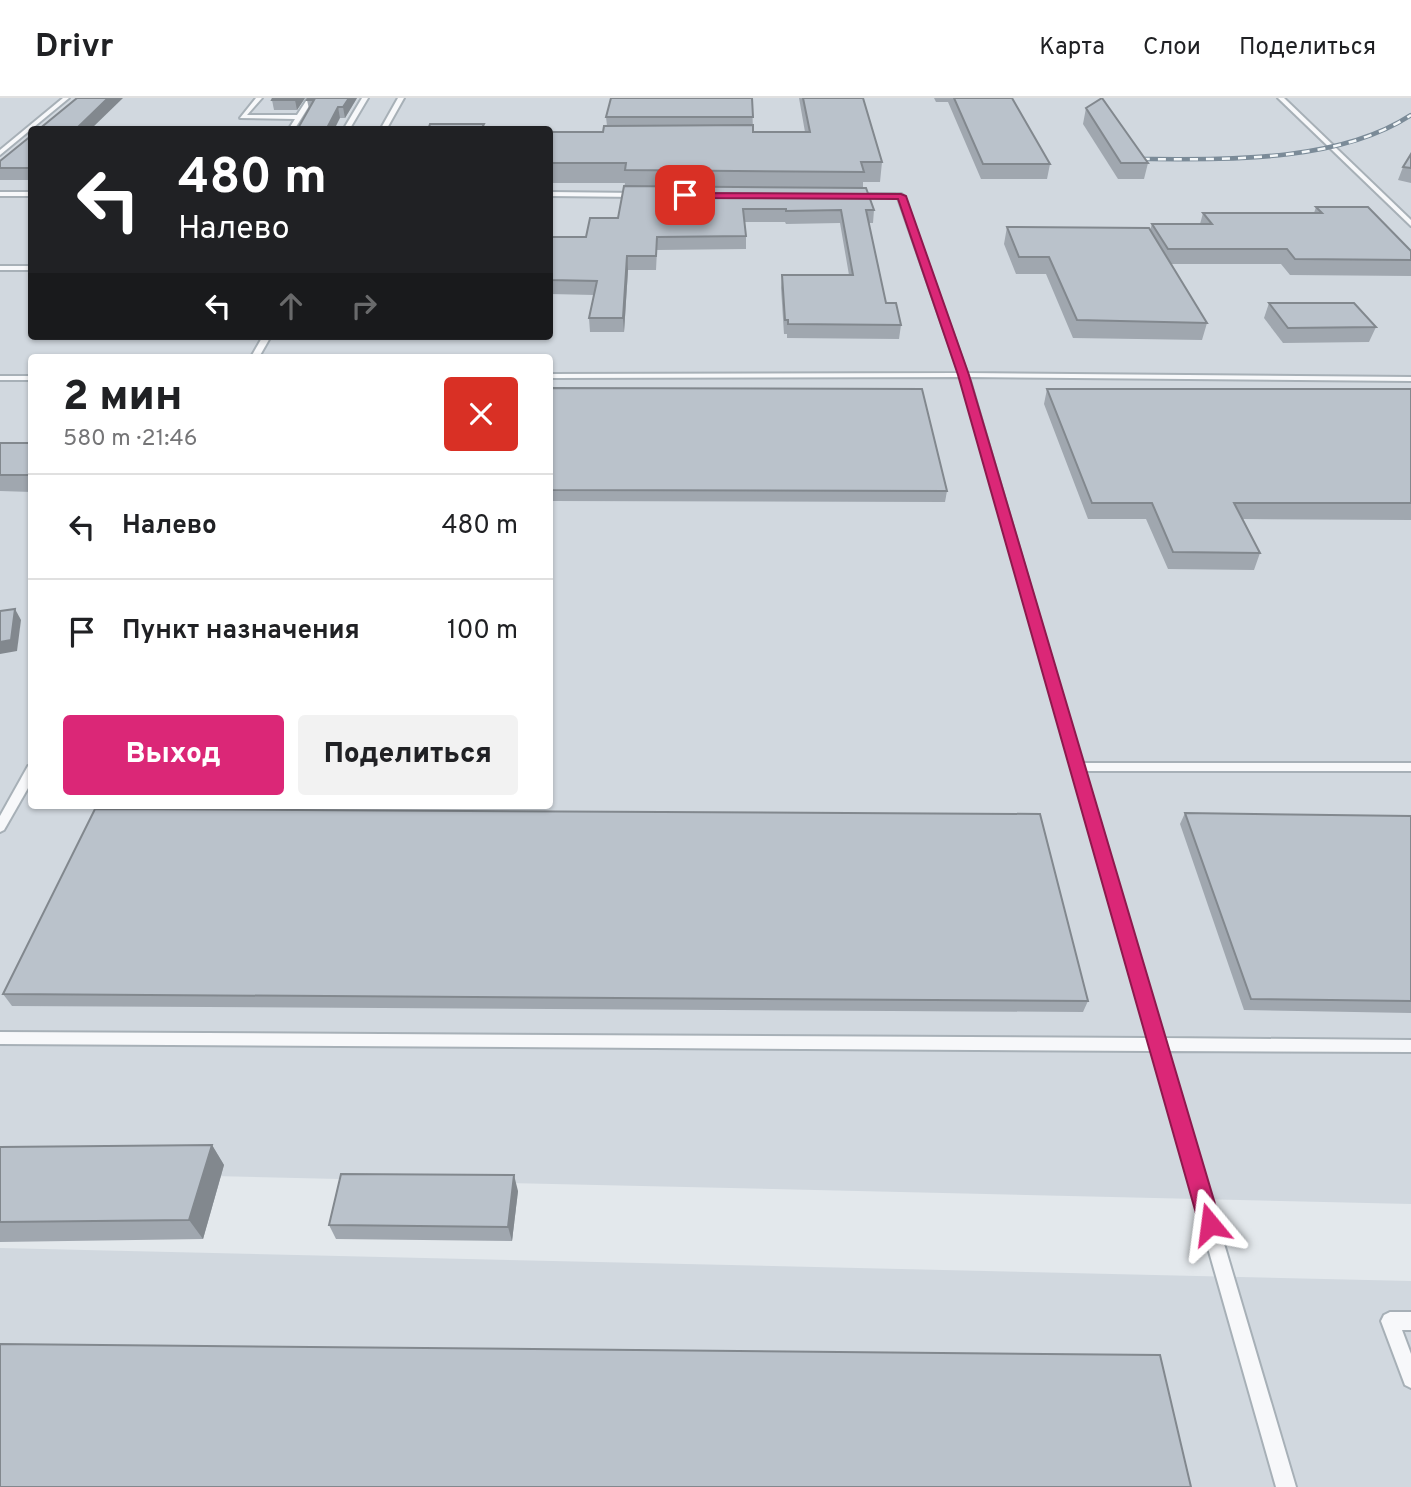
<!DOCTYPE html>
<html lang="ru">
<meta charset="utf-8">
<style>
:root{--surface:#fff;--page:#f2f2f2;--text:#202124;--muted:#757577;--line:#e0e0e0;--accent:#db2777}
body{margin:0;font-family:Overpass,sans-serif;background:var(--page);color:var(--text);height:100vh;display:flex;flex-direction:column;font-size:26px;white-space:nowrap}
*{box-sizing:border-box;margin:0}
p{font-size:23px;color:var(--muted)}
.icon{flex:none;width:38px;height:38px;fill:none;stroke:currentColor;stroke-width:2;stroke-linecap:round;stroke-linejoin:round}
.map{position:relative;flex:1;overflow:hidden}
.details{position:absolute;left:28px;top:256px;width:525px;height:455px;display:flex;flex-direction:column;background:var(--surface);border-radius:7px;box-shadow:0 2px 5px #0004}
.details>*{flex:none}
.banner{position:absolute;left:28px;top:28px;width:525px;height:214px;border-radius:7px;box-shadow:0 2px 5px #0004;background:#202124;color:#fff;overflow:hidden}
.pin{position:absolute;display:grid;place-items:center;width:60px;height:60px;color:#fff;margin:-30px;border-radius:14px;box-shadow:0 4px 10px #0006}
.me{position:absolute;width:77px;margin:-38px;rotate:344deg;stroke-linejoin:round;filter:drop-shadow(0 0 5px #0008)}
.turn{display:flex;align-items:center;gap:24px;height:147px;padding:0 35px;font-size:32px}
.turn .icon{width:91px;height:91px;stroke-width:2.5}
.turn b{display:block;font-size:49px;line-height:60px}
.lanes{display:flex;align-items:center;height:66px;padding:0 35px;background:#0003;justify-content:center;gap:35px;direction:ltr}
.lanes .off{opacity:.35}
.round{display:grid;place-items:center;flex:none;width:74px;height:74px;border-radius:7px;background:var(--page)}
.overview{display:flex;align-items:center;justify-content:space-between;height:119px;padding:0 35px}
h1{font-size:42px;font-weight:800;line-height:52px}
.action{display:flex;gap:14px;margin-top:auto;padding:14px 35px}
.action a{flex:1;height:80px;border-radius:7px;background:var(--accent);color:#fff;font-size:28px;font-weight:800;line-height:80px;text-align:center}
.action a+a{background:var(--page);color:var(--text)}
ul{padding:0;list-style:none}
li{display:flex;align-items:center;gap:21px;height:105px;padding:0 35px;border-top:2px solid var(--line)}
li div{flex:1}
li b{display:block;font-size:26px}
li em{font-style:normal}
header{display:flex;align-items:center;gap:42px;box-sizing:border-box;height:98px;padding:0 35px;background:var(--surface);border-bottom:2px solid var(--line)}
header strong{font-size:33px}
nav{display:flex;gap:38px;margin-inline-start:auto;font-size:24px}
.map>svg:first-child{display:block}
.built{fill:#d1d8df;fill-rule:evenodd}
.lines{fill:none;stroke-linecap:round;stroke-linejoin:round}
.lane-casing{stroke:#a7b0b7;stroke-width:4}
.lane{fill:#f7f8fa;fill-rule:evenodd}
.rail-casing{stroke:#7b8b98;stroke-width:4.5}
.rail{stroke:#f3f7f9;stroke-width:2.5;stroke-dasharray:8;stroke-linecap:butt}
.wall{fill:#a0a7af}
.shaded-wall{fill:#82888e}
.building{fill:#bac2cb;stroke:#82888e;stroke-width:2}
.route{fill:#db2777;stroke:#8e194d;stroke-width:2}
</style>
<header>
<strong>Drivr</strong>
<nav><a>Карта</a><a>Слои</a><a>Поделиться</a></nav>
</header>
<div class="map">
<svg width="1411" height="1389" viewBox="0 0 1411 1389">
<rect width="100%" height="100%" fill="#e3e8ec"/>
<g class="built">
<path d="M0,0H1411V1106L0,1073ZM32,32H550V238H32ZM32,259H550V707H32Z"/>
<polygon points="0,1150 1411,1183 1411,1389 0,1389"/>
</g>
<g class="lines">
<defs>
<g id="lane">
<polygon points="63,0 69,0 0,57 0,52"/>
<polygon points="256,0 262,0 247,17 297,17 308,0 314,0 294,32 288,32 295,21 240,20"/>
<polygon points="362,0 368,0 349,32 343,32"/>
<polygon points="398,0 404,0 386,32 380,32"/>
<polygon points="1278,0 1284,0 1411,122 1411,128"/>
<rect x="0" y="94" width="32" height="4"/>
<polygon points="550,94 638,95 641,97 638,99 550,98"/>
<polygon points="852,96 901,96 904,98 967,275 1411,279 1411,283 969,279 1082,665 1411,665 1411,673 1085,673 1163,940 1411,942 1411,954 1167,953 1296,1389 1276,1389 1152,953 0,946 0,934 1149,940 961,279 550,280 550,276 959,275 898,100 850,99 850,97"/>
<rect x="0" y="168" width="32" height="4"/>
<polygon points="263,238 271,238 259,259 251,259"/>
<rect x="0" y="278" width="32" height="4"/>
<polygon points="32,667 32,683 4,732 0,734 0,718 28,668"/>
<polygon points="1390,1214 1411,1214 1411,1232 1402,1232 1411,1256 1411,1290 1405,1287 1381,1223 1384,1217"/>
</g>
</defs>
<use href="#lane" class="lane-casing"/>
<use href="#lane" class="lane"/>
<defs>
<path id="rail" d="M1126,61C1215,61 1335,67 1411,17"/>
</defs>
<use href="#rail" class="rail-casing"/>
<use href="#rail" class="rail"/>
</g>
<g class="wall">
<polygon points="273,0 305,0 297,12 274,12 272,2"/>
<polygon points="357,0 345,20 340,20 309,11 307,2"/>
<polygon points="752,0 753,34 805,34 799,0 863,0 882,64 880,84 863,84 863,90 874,112 873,125 869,125 886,205 901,227 899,241 787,240 787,236 784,236 781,190 782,177 849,177 840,125 786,126 785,124 744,124 746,138 746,151 657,152 656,172 628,172 624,234 590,234 589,220 594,197 550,196 550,139 586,139 618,120 625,85 550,85 550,34 603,34 607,28 606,19"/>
<polygon points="934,0 1012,0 1050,66 1047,81 981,81 948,4 936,4"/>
<polygon points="1086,10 1148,65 1144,81 1118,81 1083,26"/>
<polygon points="32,37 32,82 0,82 0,63"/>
<polygon points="1411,56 1411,85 1398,82 1403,69"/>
<polygon points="1316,109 1411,153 1411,178 1290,177 1281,166 1171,166 1207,225 1202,242 1073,240 1046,176 1016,176 1004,146 1007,129 1150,132 1152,126 1200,126 1203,115 1314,115"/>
<polygon points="1269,205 1376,229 1369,244 1283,245 1264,220"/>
<polygon points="72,238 105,238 105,239"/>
<polygon points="550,290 947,393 945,404 550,403"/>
<polygon points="1047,291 1411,291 1411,422 1243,421 1260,455 1254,472 1168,471 1146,421 1088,421 1044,306"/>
<polygon points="0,345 32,345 32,394 0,393"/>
<polygon points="1185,715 1411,718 1411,915 1244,912 1180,726"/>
<polygon points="3,896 1088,903 1083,914 12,908"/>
<polygon points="212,1047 224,1067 203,1141 0,1144 0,1049"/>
<polygon points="518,1093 512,1143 336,1141 329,1127"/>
</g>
<g class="shaded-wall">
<polygon points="108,0 123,0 90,32 75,32"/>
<polygon points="296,0 305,0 297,12 295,2"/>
<polygon points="349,0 357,0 345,20 343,9"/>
<polygon points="338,9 340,20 334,32 326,32"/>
<polygon points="627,158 628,172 624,234 623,220"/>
<polygon points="15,511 21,522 17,553 0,556 0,544"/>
<polygon points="212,1047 224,1067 203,1141 189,1122"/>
<polygon points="514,1077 518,1093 512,1143 508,1129"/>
</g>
<g class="building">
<polygon points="77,0 108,0 75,32 38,32"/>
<polygon points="273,0 296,0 295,2 272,2"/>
<polygon points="308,0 349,0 343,9 338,9 326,32 297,32 314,2 307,2"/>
<polygon points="611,0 752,0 753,19 606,19"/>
<polygon points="803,0 863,0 882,64 861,64 864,74 625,72 626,65 550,65 550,34 603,34 604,28 753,27 753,34 810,34"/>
<polygon points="954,0 1012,0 1050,66 983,66"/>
<polygon points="1102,0 1148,65 1121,65 1086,10"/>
<polygon points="430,26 484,26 481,32 428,32"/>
<polygon points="32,37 32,70 0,70 0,63"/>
<polygon points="1411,56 1411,70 1403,69"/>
<polygon points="624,88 866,90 874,112 866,112 886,205 896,205 901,227 788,226 788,222 785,222 782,177 853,177 841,112 786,113 786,111 743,111 746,138 657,139 656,158 627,158 623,220 589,220 597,183 550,182 550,139 586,139 590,120 618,120"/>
<polygon points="1316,109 1368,109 1411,153 1411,162 1295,161 1287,151 1168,151 1152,126 1212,126 1203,115 1322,115"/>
<polygon points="1007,129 1149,130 1207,225 1077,222 1049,159 1019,159"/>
<polygon points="1269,205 1354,205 1376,229 1288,230"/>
<polygon points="550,290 922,291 947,393 550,392"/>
<polygon points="1047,291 1411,291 1411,405 1234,405 1260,455 1173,454 1152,405 1092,405"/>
<rect x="0" y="345" width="32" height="32"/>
<polygon points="15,511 11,542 0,544 0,513"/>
<polygon points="95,711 1040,716 1088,903 3,896"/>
<polygon points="1185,715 1411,718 1411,903 1251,901"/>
<polygon points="212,1047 189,1122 0,1124 0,1049"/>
<polygon points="341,1076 514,1077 508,1129 329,1127"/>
<polygon points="0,1246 1160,1257 1191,1389 0,1389"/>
</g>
<polygon class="route" points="682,95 901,96 906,98 969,277 1221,1126 1218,1134 1210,1137 1203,1134 1199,1126 958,277 898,101 685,100"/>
</svg>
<div class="pin" style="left:685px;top:97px;background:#d93025"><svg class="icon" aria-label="arrive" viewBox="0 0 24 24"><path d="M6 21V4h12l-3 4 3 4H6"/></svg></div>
<svg class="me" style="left:1210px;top:1126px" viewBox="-20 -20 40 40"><path d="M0-17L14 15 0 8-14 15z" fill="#db2777" stroke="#fff" stroke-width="4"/></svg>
<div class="banner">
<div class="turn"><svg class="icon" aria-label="left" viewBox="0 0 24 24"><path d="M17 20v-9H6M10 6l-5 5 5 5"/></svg><div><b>480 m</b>Налево</div></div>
<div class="lanes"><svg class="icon" aria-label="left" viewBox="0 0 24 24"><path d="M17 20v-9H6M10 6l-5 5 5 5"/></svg><svg class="icon off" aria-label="ahead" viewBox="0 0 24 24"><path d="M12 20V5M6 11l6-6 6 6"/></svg><svg class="icon off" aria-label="right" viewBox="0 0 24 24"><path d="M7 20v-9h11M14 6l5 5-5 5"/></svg></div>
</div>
<section class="details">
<div class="overview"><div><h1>2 мин</h1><p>580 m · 21:46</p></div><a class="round" style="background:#d93025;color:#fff"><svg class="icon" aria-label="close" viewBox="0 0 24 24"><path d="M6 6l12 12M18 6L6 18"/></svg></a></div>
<ul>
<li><svg class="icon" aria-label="left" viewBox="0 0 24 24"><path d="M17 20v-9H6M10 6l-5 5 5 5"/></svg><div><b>Налево</b></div><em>480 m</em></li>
<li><svg class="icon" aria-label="arrive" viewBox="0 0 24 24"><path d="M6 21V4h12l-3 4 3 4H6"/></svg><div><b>Пункт назначения</b></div><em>100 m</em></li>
</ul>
<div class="action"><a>Выход</a><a>Поделиться</a></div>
</section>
</div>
